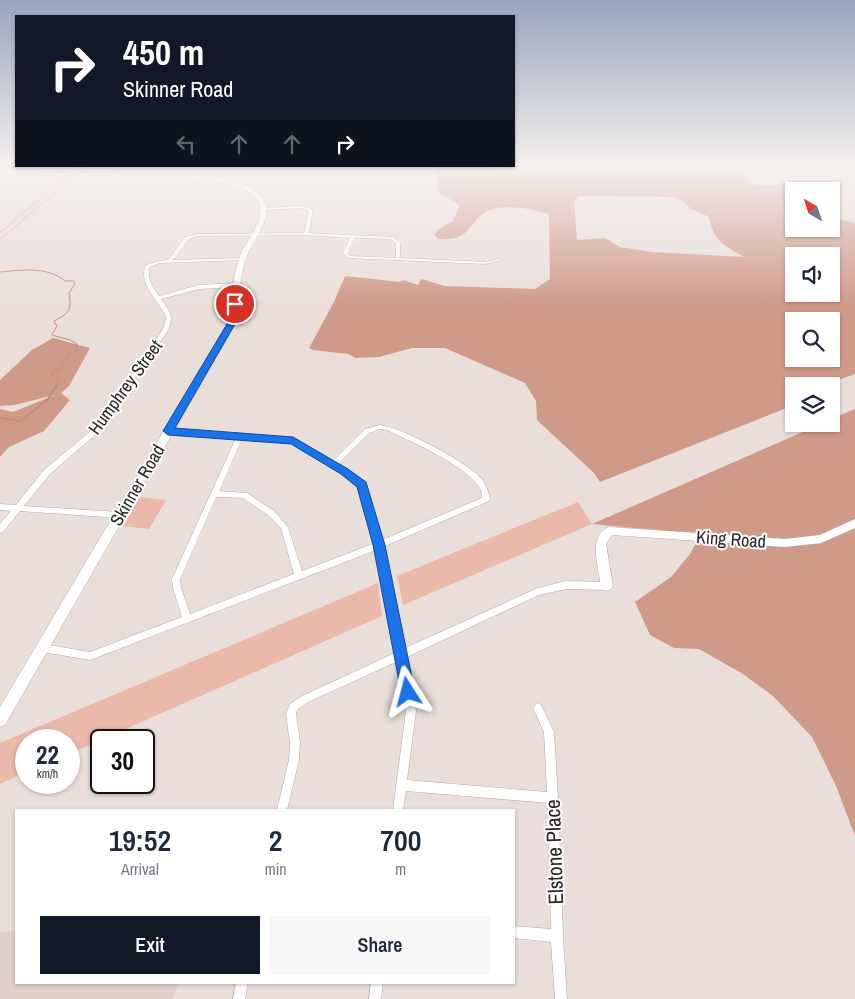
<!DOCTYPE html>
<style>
:root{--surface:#fff;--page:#f6f6f7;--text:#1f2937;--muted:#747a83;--accent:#111827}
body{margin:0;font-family:"Archivo Narrow",sans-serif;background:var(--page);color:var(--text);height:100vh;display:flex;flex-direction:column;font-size:19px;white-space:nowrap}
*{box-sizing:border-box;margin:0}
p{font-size:16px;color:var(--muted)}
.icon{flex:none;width:28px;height:28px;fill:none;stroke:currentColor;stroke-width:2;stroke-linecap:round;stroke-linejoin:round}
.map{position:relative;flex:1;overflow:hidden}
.drawer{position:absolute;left:15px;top:809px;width:500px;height:175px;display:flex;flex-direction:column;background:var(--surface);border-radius:0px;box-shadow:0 1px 4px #0004}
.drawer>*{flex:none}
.banner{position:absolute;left:15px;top:15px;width:500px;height:152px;border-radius:0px;box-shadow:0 1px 4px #0004;background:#111827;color:#fff;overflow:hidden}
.needle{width:32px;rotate:321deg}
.fabs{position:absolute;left:785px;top:182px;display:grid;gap:10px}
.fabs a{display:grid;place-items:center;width:55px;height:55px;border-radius:0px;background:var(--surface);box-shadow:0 1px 4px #0004;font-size:25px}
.speed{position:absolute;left:15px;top:729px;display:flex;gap:10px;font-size:25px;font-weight:700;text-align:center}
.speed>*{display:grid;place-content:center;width:65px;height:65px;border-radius:50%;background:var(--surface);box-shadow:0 1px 4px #0004;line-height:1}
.speed small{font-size:12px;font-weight:400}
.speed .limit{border:2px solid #111;border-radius:8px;background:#fff;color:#111}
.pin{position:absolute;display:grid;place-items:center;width:42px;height:42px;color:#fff;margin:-21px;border:2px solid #fff;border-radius:50%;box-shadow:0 1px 5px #0007}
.me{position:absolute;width:55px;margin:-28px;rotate:351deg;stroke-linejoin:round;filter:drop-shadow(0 0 4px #0008)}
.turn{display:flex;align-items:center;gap:18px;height:105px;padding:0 25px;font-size:22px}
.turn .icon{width:65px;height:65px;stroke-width:2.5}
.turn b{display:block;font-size:35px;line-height:42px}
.lanes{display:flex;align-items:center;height:48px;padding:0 25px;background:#0003;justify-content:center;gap:25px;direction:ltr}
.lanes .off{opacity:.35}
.eta{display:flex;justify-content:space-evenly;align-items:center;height:85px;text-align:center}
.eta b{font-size:30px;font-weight:600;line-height:35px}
.cta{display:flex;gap:10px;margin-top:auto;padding:10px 25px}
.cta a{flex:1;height:58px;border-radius:0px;background:var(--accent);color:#fff;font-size:20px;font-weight:600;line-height:58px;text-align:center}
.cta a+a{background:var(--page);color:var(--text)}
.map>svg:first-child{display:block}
.built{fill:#e1cfc9}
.green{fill:#ebb9a9}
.forest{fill:#d09a89;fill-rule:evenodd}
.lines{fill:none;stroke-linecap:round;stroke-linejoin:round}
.stream-far1{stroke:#c38d7c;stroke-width:1}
.stream{stroke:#c38d7c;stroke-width:2}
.minor-casing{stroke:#b3a8a5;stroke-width:1}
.tertiary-casing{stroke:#b3a8a5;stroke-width:1}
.primary-casing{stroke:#bfbebe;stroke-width:2}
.minor{fill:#fff;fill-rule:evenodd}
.tertiary{fill:#fff;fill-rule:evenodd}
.primary{fill:#fbd3c7;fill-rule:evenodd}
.route{fill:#1a73e8;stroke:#114b97}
.labels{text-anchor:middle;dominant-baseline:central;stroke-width:4;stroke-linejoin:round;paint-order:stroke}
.street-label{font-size:18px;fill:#2a2625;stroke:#fff}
.near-street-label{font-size:21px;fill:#2a2625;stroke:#fff}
</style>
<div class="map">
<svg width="855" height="999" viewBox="0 0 855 999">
<rect width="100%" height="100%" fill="#e9deda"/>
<polygon class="built" points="16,931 16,982 178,983 173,999 0,999 0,932"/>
<g class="green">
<polygon points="139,497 166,500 149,529 123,526"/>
<polygon points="578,502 592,524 403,605 397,576"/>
<polygon points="378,583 382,616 69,754 69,740 26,740 26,772 0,784 0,743"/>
</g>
<g class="forest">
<path d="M431,166H483L505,173L508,170L505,166H751L744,175C755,196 786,179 803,182C815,184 829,189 841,193L831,194V191H794V229H831V209L839,219L855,223V374L821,386H794V405L600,482L594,473L537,420L536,401L525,383L445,348H412L379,357L356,358L348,354L313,350L309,348L334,302L345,276L400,282L403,280L418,285L421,279L445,286L535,289L550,279L549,215C535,208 498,203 485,212C465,227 470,241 438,239L434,235L442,227L453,221L459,206L455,202L437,192L438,181ZM579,196L674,197L684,202L690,208L709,217C714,243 724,245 744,257L652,252L620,247L605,238L577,240L574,202ZM831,256V294H794V256ZM831,321V359H794V321Z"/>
<polygon points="53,338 90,348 69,386 61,393 70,400 44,431 9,447 0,457 0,409 13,412 55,395 14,405 0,406 0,380 32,350"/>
<polygon points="855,409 855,836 836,786 812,737 773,696 743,674 699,649 674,648 650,635 635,602 671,577 690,554 701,534 592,524 821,424 831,424 831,419"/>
</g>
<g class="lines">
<path class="stream-far1" d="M0,272C22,270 47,266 65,281H74L75,284L69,293C72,311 69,313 54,321L57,326L52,335L70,340L77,344L76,351L67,355V360L62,363L63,366L51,374L58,381L57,386"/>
<polyline class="stream" points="0,418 21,421 48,399 57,385"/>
<defs>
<g id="minor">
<path d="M300,206L313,209L309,233L393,237L400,243V258L485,262L501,259L503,260L485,264L349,258L343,253L350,238L303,235L196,236L189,239L173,260L243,258L245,259L243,260L160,263L150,267C146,278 153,287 159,296L199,285L238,283L241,285L238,287L199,289L161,299C170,312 173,314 169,329L96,434L50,474L24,506L120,512L123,513L124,515L123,517L120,518L20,511L3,532L0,533V524L11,511L0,510V504L16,505L44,470L92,430L163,329L166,319L165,314C157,299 138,283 146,265L159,261L168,260L185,237L196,234L304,233L309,210L300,208L264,210L262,209L264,208ZM355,238L390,239L396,243V258L350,256L347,253Z"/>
<path d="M380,425C403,428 460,459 478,475C485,482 488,489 490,499L489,501L383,547L405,648L538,588L566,581L607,582L610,583L611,586L610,589L607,590L566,589L539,595L407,657L416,711L407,780L547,792L544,732L533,708L535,705L538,703L541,705L554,732L558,798L563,936L567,999H555L551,942L514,938V926L551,929L548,803L406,791L403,810H393L406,711L398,661L306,703L297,710L296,714L300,743L299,760L287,810H277L289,760L290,743L286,714L290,704L300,697L397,652L376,550L90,660L43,652L40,651L38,648L40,645L43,644L90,652L182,617L173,588L172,579L236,438L168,433H166L165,431L166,429L275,436L295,439L333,461L365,429ZM380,429L387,430C408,440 472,468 481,490C482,492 482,495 482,498L382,540L365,483L338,464L369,433ZM242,438L275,440L291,443L341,473L359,486L375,543L302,571L288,527L274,511L247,493L219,491ZM216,497L243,498L268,515L281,528L294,574L190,614L181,588L180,579Z"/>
<polygon points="236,982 248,982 245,999 233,999"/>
<polygon points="371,982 383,982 381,999 369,999"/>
</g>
<g id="tertiary">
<path d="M0,169L79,173L94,172C108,172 122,174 136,174C165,175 259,170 266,207C269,224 252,241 247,256C238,278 241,302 235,324L5,725L0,727V707L227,324C234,302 231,278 240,256C246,241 263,224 260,207C254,173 162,178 136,178C122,177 108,175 94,175L84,177L0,173Z"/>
<path d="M855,519V528L821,543L785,547L612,535L606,544L613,586L611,589L607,591L603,589L601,586C599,569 587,535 609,527L785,539L820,535Z"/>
</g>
<polygon id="primary" points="79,166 86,166 0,239 0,233"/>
</defs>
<use href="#minor" class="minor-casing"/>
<use href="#tertiary" class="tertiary-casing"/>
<use href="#primary" class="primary-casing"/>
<use href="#minor" class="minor"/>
<use href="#tertiary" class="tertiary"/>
<use href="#primary" class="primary"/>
</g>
<linearGradient id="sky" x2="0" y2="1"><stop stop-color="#99a4bd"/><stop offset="0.54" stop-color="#f5f0ee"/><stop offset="1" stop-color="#f5f0ee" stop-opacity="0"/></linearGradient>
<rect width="855" height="306" fill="url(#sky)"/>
<polygon class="route" points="232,302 239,304 239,315 235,324 175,428 293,437 348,469 366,482 385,545 415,692 413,697 408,699 403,697 401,692 373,545 357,487 341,474 291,444 168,435 163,431 227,324"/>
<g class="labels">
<g class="street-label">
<text transform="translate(125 387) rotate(-54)">Humphrey Street</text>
<text transform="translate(137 485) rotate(-60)">Skinner Road</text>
<text transform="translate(731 539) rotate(4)">King Road</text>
</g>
<g class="near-street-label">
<text transform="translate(554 852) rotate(-92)">Elstone Place</text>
</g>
</g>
</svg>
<div class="fabs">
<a><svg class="needle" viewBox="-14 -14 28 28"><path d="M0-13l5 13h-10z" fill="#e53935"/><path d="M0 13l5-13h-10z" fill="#747a83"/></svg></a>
<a><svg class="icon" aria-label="sound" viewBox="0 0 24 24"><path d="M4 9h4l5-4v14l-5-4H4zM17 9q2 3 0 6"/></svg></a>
<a><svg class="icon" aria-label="search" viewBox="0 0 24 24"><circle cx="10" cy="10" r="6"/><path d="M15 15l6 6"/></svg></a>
<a><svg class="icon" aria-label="layers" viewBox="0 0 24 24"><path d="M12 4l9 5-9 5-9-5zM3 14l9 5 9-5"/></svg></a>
</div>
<div class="speed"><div>22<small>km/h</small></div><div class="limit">30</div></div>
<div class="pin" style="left:235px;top:304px;background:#d93025"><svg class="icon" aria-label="arrive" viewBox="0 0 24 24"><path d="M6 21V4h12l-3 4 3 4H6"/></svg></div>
<svg class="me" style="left:408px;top:692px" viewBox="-20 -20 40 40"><path d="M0-17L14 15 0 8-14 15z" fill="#1a73e8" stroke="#fff" stroke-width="4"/></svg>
<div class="banner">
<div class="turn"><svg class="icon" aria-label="right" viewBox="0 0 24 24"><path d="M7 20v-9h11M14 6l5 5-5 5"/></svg><div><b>450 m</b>Skinner Road</div></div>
<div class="lanes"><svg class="icon off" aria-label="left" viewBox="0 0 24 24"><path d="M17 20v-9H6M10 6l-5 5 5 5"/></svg><svg class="icon off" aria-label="ahead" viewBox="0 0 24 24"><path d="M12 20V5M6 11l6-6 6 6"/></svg><svg class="icon off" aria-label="ahead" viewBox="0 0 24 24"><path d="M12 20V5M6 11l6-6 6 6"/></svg><svg class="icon" aria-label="right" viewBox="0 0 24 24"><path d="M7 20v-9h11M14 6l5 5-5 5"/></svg></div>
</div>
<section class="drawer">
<div class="eta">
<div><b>19:52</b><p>Arrival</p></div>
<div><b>2</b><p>min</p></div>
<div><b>700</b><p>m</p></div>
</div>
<div class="cta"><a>Exit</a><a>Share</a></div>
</section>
</div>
